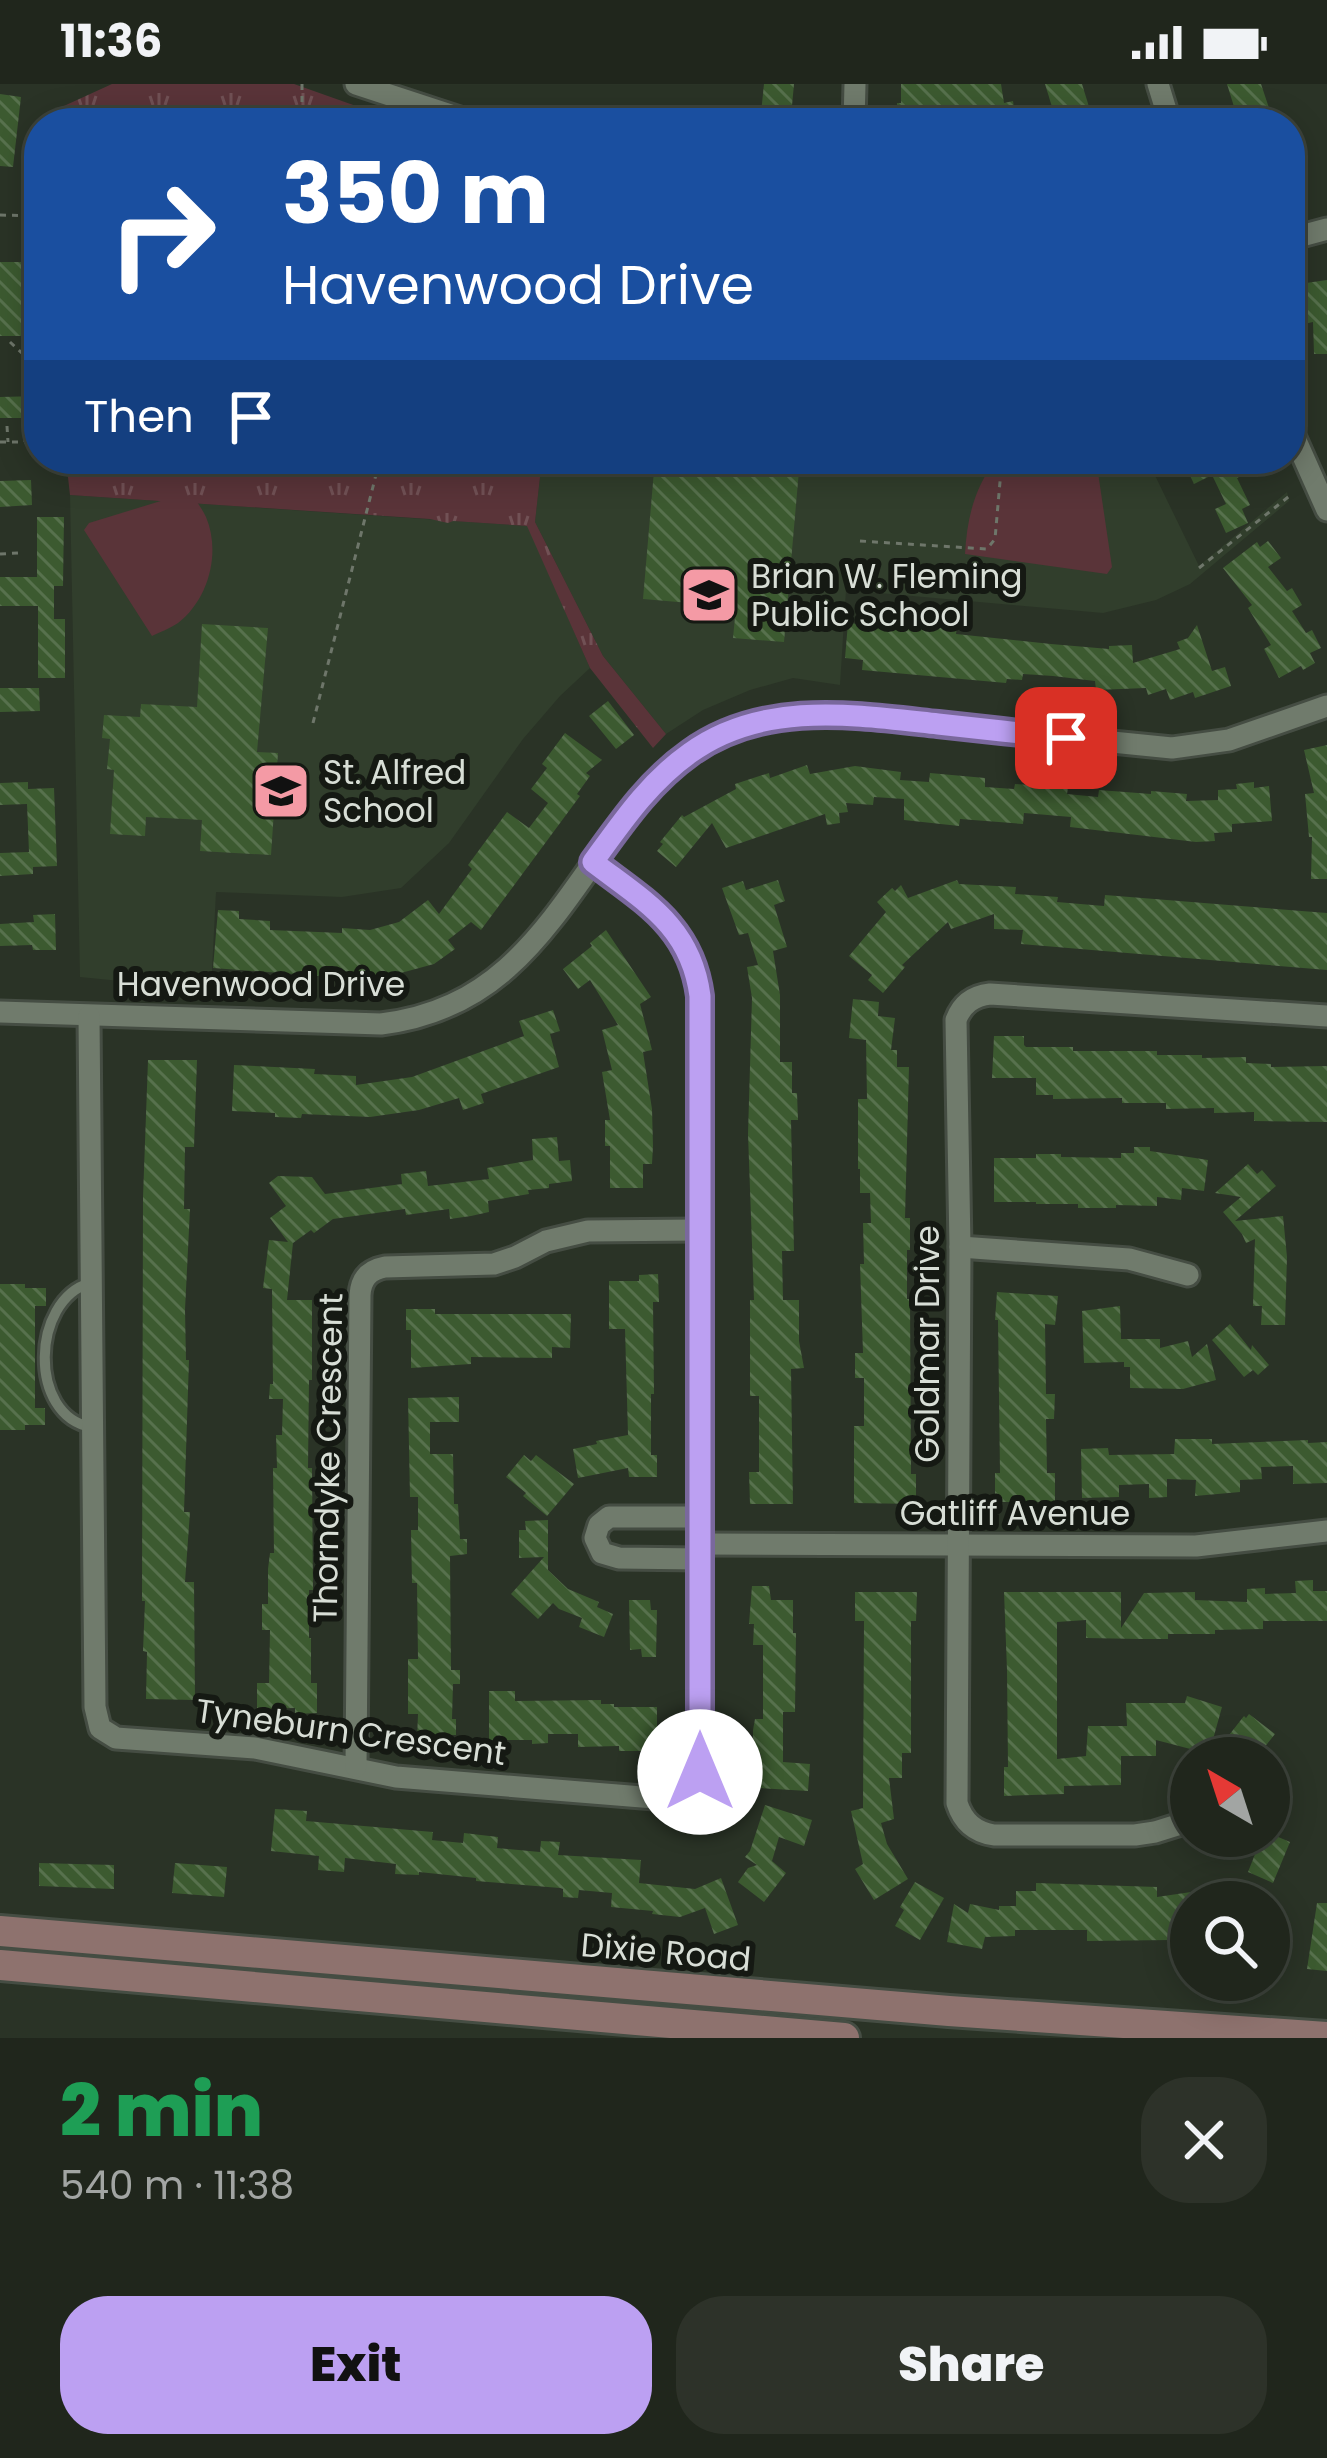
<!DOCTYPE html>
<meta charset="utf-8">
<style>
:root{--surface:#20261c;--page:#2d3229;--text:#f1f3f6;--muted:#a2a5a3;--line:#3d433b;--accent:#bca0f2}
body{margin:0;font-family:Poppins,sans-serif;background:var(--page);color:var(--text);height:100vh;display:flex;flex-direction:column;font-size:45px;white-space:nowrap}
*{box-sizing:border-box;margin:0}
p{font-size:39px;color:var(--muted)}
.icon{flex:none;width:66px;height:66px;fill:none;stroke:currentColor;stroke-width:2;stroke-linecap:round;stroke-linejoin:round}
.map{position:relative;height:1954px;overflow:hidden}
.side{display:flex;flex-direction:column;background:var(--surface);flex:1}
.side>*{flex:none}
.banner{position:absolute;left:24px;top:24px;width:1281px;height:366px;border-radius:48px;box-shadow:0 6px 30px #0003,0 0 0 3px var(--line);background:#1a4fa0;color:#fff;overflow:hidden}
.needle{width:78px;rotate:321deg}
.buttons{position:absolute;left:1170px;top:1653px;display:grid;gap:24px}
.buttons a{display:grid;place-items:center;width:120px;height:120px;border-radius:50%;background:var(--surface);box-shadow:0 6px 30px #0003,0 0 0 3px var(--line);font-size:60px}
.pin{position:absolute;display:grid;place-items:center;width:102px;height:102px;color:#fff;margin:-51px;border-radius:24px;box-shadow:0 6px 18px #0006}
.me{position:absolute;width:132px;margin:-66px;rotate:0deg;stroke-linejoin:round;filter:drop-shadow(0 0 9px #0008)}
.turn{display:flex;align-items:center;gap:42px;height:252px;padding:0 60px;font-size:54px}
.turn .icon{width:156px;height:156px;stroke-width:2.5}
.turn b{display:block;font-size:84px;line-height:102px}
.then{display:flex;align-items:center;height:114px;padding:0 60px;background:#0003;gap:24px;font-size:45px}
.round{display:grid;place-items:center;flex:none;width:126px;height:126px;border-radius:48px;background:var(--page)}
.summary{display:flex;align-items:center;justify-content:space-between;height:204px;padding:0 60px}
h1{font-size:72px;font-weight:800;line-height:90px;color:#1e9e55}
.cta{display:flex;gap:24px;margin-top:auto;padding:24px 60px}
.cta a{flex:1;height:138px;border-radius:48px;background:var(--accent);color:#111;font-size:48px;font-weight:800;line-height:138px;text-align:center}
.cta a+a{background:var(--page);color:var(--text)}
.status{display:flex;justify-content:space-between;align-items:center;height:84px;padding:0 60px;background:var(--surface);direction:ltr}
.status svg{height:33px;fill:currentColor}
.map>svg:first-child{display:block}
.built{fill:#313e2c}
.green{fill:#5a3439}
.park{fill:url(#park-tufts)}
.building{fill:url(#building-back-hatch)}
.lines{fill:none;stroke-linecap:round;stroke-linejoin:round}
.lane-casing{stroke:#454d43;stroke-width:16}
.street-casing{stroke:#454d43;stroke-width:27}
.secondary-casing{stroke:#454d43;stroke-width:36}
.path{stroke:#6e766a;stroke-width:3;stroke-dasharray:6 6;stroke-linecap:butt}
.lane{stroke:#707b6c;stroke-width:10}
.street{stroke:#707b6c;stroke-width:21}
.secondary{stroke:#8e726e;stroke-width:30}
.route-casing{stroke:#7a689d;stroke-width:30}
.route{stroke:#bca0f2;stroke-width:21}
.labels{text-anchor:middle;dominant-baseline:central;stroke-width:12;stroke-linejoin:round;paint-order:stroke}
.poi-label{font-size:33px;fill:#d8ded6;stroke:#151913;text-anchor:start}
.street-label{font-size:33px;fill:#d8ded6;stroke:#151913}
</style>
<div class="status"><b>11:36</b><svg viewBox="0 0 49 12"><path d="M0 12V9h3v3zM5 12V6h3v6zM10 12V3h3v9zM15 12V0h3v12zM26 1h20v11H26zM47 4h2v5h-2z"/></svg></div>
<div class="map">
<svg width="1327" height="1954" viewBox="0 0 1327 1954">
<defs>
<pattern id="park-tufts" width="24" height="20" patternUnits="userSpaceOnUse" patternTransform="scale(3)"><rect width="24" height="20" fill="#5a3439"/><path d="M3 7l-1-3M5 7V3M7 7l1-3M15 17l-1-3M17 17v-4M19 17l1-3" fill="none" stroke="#715155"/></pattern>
<pattern id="building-back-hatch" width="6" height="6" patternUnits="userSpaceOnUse" patternTransform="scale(3)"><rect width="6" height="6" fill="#3c5a30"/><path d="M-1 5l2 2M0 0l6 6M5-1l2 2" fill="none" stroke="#57714d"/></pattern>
</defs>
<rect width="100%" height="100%" fill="#2a3326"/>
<g class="built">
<polygon points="542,375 1147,375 1199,482 1287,408 1289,417 1190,500 1156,516 1103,529 846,506 840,601 793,594 750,606 703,626 666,650 603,572 535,438"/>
<polygon points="70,411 528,442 590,584 560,612 523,655 449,759 401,804 342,813 216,808 211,906 80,893"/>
</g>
<g class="green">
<path d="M996,375H1096L1112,483L1107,490L965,470C967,434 974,405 996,375Z"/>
<path d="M190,408C195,416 202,424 206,433C221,468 209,515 178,539C171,544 160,548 152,552L84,446L89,439Z"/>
</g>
<g class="park">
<polygon points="112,0 294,0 404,39 42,39 42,32"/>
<polygon points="66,375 542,375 535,438 603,572 666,650 653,664 590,584 527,442 453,437 448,439 430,435 70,411"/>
</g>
<g class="building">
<polygon points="764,0 794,0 791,32 761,29"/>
<polygon points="901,0 1001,0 1004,19 1013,17 1016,37 897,39 897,19 901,19"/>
<polygon points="1045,0 1082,0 1090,26 1056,36"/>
<polygon points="1227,0 1261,0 1274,39 1239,39"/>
<polygon points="0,10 21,13 13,83 0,82"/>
<polygon points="0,178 21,178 22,252 0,252"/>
<polygon points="1327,196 1327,270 1314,270 1313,238 1299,241 1292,201"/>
<polygon points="39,312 39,334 0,334 0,313"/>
<polygon points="655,375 800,375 784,558 733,554 736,523 643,515"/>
<polygon points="1182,375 1238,375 1244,390 1237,394 1250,421 1242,425 1248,439 1226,449 1215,425 1226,420 1212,391 1194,400"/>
<polygon points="31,396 32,421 0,423 0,397"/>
<polygon points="37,433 64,433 63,502 54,502 54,535 65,535 65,594 38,594 38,522 0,522 0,493 37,493"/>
<polygon points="1268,457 1281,474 1268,483 1287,507 1292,504 1302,521 1292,527 1306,549 1312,546 1321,564 1310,569 1315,579 1303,586 1301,582 1279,594 1264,565 1271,561 1248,524 1252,521 1223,484 1257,458 1260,463"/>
<polygon points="890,537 957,543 956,550 1051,560 1109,565 1109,562 1132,561 1133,579 1180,565 1177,558 1188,554 1197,541 1212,587 1225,583 1231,602 1195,614 1193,608 1170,616 1166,605 1148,611 1146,604 1096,606 1095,597 1053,592 1023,590 1022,596 1007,595 1006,599 862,586 863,576 845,574 848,539 890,543"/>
<polygon points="202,540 268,544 257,668 278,669 271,771 200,767 202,736 146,733 145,752 110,750 114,686 107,685 110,655 102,654 104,631 140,633 141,620 197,623"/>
<polygon points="0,604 39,604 40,627 0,628"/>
<polygon points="608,617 634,651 616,665 589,632"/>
<polygon points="565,649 602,676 586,689 590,692 577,710 580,712 481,846 471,838 448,856 455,865 434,880 375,896 213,884 218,826 239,827 239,835 270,837 270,846 342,849 342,844 370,846 399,838 428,816 439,830 472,785 468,781 507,728 529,744 548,719 531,705 547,684 542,680"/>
<polygon points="1327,661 1327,795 1311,795 1312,753 1309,753 1305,710 1314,709 1304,666"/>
<polygon points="807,681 810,690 855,682 901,688 900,696 929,698 930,689 985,694 985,703 1014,705 1015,700 1068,704 1067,710 1098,713 1099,706 1151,710 1151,707 1187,710 1186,717 1218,716 1218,706 1237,705 1236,700 1254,698 1254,704 1269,702 1272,737 1232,740 1232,748 1214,749 1215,757 1196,758 1070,743 1071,733 1024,729 1023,740 960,735 959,742 904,736 904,715 874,713 873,721 846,719 848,728 839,729 840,739 827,741 825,730 726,764 712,739 676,783 657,767 663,760 660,758 682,731 684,733 736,705 735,700 769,689 770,694"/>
<polygon points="28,698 28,705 54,704 57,782 33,783 33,790 0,792 0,769 29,768 27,720 0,721 0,699"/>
<polygon points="778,796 785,817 774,821 787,863 773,867 780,911 780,978 792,978 792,1009 797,1009 798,1036 791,1036 794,1167 782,1167 783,1216 799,1216 799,1257 804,1284 791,1285 793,1420 750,1420 749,1388 759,1388 759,1312 750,1312 750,1216 754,1216 748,1050 752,914 747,883 758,881 748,849 739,851 722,804 743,797 746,806"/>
<polygon points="957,796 959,800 1016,803 1015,810 1058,813 1057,818 1104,822 1105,811 1327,829 1327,886 1021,860 1023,846 994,845 994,830 951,845 948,838 902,881 905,883 883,909 868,896 872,891 849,872 886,828 877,818 892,804 895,807 901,801 908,814"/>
<polygon points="55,830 56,866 33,866 32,861 0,862 0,840 34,838 33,831"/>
<polygon points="606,846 651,913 640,920 652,966 643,968 652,1025 653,1062 652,1080 643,1080 643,1104 610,1104 610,1062 605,1062 605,1036 610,1036 602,988 612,986 602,946 618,941 590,896 578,905 563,885 592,862 590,859"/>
<polygon points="853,915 879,918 878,932 895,934 891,966 897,966 897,983 909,983 905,1134 910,1134 910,1166 907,1166 907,1215 910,1215 911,1390 916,1390 916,1420 854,1419 854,1342 864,1342 864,1294 855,1294 855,1269 863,1269 860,1180 864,1180 863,1139 871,1139 870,1109 860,1109 860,1085 858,1085 858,1015 867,1015 866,956 849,954"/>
<polygon points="553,926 560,947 550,950 559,983 481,1010 484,1019 463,1026 459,1014 419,1026 370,1033 302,1030 301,1034 275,1033 275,1029 232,1027 234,981 315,985 314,990 356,992 356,1001 412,993 524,952 519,937"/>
<polygon points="994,952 1024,952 1024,961 1026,963 1073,963 1073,967 1157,967 1157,971 1202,971 1202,974 1246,973 1246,979 1271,980 1271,983 1327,982 1327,1038 1254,1037 1254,1028 1214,1029 1214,1024 1166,1025 1166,1019 1122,1019 1122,1014 1053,1015 1053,1011 1036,1011 1036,994 992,994"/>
<polygon points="148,976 197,976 194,1063 185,1063 184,1125 190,1125 185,1226 186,1276 189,1276 184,1428 190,1428 185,1498 194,1498 195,1616 146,1615 147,1568 143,1567 145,1517 142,1517 143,1113"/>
<polygon points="557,1053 559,1077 570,1076 572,1097 549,1100 549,1104 528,1106 529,1110 488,1117 489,1128 471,1132 450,1135 449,1125 406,1131 405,1125 333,1135 314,1149 311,1146 293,1159 287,1216 312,1216 312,1296 309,1296 308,1384 312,1384 313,1506 309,1506 309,1554 311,1554 311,1599 317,1599 317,1629 295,1630 295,1624 257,1625 257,1599 269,1599 270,1546 262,1546 262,1520 268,1520 268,1485 270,1469 274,1469 273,1384 277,1384 276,1351 282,1351 283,1315 269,1315 270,1300 273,1300 272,1205 263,1204 269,1156 288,1158 270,1134 286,1122 269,1099 278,1092 312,1093 325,1110 402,1100 401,1090 426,1087 428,1102 489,1095 487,1084 533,1076 532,1055"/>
<polygon points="1134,1063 1150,1063 1150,1067 1208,1076 1204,1107 1182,1104 1181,1116 1157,1113 1157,1122 1116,1121 1116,1124 1078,1124 1078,1120 1036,1120 1036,1118 994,1118 994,1074 1036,1074 1036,1070 1061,1070 1061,1073 1121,1074 1121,1069 1134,1069"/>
<polygon points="1248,1080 1257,1090 1262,1086 1276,1102 1235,1137 1283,1132 1287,1173 1285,1241 1261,1241 1262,1222 1253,1222 1255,1155 1246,1159 1242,1150 1223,1128 1241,1113 1215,1109"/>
<polygon points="658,1190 659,1218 653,1218 654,1310 651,1310 651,1371 657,1371 657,1393 629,1393 628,1384 578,1394 573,1365 597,1360 596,1357 628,1351 625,1245 609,1245 609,1197 639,1197 639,1191"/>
<polygon points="0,1200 25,1200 25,1204 46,1204 46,1222 35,1222 35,1324 45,1324 45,1341 25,1341 25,1346 0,1346"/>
<polygon points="997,1208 1058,1212 1055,1241 1045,1240 1046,1310 1055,1310 1054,1335 1046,1335 1047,1389 1055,1389 1055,1418 995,1418 995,1389 1000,1389 998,1236 995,1236"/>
<polygon points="1120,1222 1121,1255 1160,1255 1160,1264 1188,1257 1192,1273 1207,1260 1216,1296 1183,1305 1130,1304 1130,1283 1124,1283 1124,1278 1084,1279 1082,1227"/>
<polygon points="406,1225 435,1225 435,1230 571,1230 570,1264 552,1263 552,1274 471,1273 471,1280 411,1284 411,1246 406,1246"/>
<polygon points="1230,1240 1251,1266 1252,1261 1269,1281 1258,1291 1253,1286 1244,1293 1212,1256"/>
<polygon points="459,1313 459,1338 430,1338 430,1370 453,1370 454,1420 458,1420 460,1455 467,1455 467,1470 450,1472 451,1586 460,1586 460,1600 453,1600 452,1635 456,1635 456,1651 451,1651 450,1655 417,1655 418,1630 408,1630 408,1575 418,1575 417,1499 412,1499 411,1446 418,1446 418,1413 410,1413 408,1314"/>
<polygon points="1175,1355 1212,1355 1212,1360 1308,1356 1308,1359 1327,1358 1327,1399 1293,1400 1293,1382 1261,1383 1262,1395 1240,1396 1240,1408 1195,1412 1196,1396 1167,1395 1167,1413 1149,1414 1149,1400 1119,1401 1119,1413 1082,1414 1081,1365 1108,1364 1109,1371 1174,1370"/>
<polygon points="524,1371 531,1377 536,1371 574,1400 547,1432 523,1412 526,1409 506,1393"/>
<polygon points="548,1436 548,1486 568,1505 599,1518 597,1523 613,1530 604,1553 579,1543 582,1534 559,1525 553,1519 538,1535 511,1510 544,1473 519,1474 519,1446 526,1446 525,1437"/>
<polygon points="1313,1496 1313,1507 1327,1507 1327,1537 1263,1537 1263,1545 1215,1546 1215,1550 1168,1550 1168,1555 1139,1555 1086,1554 1086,1536 1057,1538 1057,1675 1086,1672 1088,1642 1127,1642 1126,1619 1185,1619 1187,1612 1222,1623 1210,1666 1201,1659 1198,1667 1156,1656 1156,1672 1121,1672 1121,1701 1064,1702 1064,1710 1004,1712 1004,1683 1008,1683 1007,1586 1004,1508 1121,1508 1121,1544 1144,1509 1195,1508 1195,1516 1247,1518 1247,1505 1265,1504 1265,1510 1296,1509 1295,1497"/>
<polygon points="752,1502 769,1502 771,1516 793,1516 793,1549 796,1549 795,1628 783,1628 783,1678 810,1680 808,1707 759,1704 761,1670 753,1670 753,1646 755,1635 763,1635 763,1561 753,1561 754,1540 749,1540"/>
<polygon points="855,1508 917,1508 916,1537 911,1537 911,1669 902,1669 902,1694 889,1694 894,1735 881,1739 887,1760 908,1795 874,1816 855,1785 863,1780 851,1727 863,1724 864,1537 855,1537"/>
<polygon points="629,1516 650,1516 651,1526 657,1526 656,1573 642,1573 641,1565 630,1566"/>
<polygon points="489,1607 515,1607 515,1617 601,1616 601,1620 614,1620 614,1623 657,1623 657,1667 619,1667 619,1662 578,1663 578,1650 548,1650 548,1659 532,1660 532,1656 489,1656"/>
<polygon points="1249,1630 1275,1650 1256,1674 1211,1674 1244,1632 1246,1634"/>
<polygon points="1283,1684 1291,1728 1269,1732 1269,1687"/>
<polygon points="765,1721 812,1736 804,1762 779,1753 772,1777 786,1789 764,1818 738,1798 748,1784 757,1781 745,1773 750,1767"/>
<polygon points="275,1725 307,1727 306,1737 433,1748 432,1756 463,1759 464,1749 498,1753 497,1764 540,1768 541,1757 560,1758 558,1771 641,1776 639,1799 695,1805 721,1794 738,1841 714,1850 705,1824 680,1833 652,1830 653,1827 611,1823 612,1809 579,1806 578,1814 563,1813 563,1805 560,1804 476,1797 476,1794 419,1788 419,1791 395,1790 396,1780 345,1774 344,1788 318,1786 319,1772 271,1767"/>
<polygon points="1276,1752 1290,1758 1273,1799 1248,1788 1257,1765 1226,1753"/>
<polygon points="39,1779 114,1781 114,1805 39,1802"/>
<polygon points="175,1779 227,1783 224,1813 172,1809"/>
<polygon points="1225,1797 1231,1818 1191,1818 1191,1856 1172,1859 1172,1856 1087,1857 1087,1846 1015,1846 1015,1852 985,1853 982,1865 947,1858 954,1820 968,1829 970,1820 999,1826 999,1822 1016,1822 1016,1807 1036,1807 1036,1799 1157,1803 1157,1813 1191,1808"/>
<polygon points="915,1798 944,1814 920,1856 895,1842 904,1826 900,1823"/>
<polygon points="1317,1819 1327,1819 1327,1887 1307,1885"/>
</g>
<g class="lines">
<defs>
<path id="lane" d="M90,1199C31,1216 28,1332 91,1343"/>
<g id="street">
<polyline points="356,0 475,39"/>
<polyline points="1158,0 1170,39"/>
<polyline points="854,39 855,0"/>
<polyline points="1290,155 1327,145"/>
<polyline points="1290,343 1327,426"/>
<path d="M0,928L381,940C496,926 543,850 605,762C634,720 668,677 716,653C757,633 798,631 843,631L1172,664L1229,656L1327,622"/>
<path d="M89,932L95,1623L100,1644L116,1654L255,1664L396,1693L679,1716L694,1705L700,1692V912C691,842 645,817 593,778"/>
<polyline points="960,1163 1129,1175 1188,1191"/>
<polyline points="701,1460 1196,1462 1327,1447"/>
<polyline points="700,1475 619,1474 602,1469 595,1454 599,1441 609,1433 700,1433"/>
<path d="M356,1683L360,1211C361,1195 369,1186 385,1183L494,1180L515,1173L546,1157L588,1147L698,1146"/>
<path d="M1187,1738L1155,1748L1135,1751H994C975,1748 963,1738 957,1719L960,1163L956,936C962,920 973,912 990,910L1327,932"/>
</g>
<g id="secondary">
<polyline points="0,1847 949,1927 1327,1953"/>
<polyline points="0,1881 844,1954"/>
</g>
</defs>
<use href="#lane" class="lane-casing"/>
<use href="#street" class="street-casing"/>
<use href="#secondary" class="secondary-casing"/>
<g class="path">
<polyline points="302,0 302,27 307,39"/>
<polyline points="0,131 39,132"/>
<polyline points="10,258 39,285"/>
<polyline points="7,342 8,358"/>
<polyline points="25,342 25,358"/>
<polyline points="0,358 39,358"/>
<polyline points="860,457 987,465 995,455 1002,375"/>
<polyline points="0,470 19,469"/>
<polyline points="1199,484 1292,410"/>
<polyline points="313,639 380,375"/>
</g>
<use href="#lane" class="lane"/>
<use href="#street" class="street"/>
<use href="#secondary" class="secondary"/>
</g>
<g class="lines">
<defs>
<path id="route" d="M700,1688V912C691,842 644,817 593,778C622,738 649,698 690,669C763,616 855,631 938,640C981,645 1023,649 1066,654"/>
</defs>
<use href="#route" class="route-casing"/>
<use href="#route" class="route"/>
</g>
<defs>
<symbol id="school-square" viewBox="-11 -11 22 22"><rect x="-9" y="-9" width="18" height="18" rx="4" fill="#f49aa5" stroke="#151913"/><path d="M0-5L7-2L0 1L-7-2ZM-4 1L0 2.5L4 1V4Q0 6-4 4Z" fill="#111"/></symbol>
</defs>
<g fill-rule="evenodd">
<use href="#school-square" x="676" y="478" width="66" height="66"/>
<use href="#school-square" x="248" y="674" width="66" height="66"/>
</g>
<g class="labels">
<g class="poi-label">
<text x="751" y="492">Brian W. Fleming<tspan x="751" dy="38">Public School</tspan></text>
<text x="323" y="688">St. Alfred<tspan x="323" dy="38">School</tspan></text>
</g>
<g class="street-label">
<text x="261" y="900">Havenwood Drive</text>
<text transform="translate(927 1260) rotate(-90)">Goldmar Drive</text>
<text transform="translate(328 1374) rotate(-89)">Thorndyke Crescent</text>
<text x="1015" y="1429">Gatliff Avenue</text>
<text transform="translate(351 1648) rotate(8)">Tyneburn Crescent</text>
<text transform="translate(666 1868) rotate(5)">Dixie Road</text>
</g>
</g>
</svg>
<div class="buttons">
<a><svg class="needle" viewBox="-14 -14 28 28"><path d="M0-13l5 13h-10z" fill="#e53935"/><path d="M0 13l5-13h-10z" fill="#a2a5a3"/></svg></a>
<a><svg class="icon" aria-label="search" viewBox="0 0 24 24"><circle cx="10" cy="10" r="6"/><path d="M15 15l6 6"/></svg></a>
</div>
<div class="pin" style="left:1066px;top:654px;background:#d93025"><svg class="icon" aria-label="arrive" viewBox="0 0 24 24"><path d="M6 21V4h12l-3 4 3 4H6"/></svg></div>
<svg class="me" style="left:700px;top:1688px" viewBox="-20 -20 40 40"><circle r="19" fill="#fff"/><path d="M0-13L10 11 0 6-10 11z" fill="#bca0f2"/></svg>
<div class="banner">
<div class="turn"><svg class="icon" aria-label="right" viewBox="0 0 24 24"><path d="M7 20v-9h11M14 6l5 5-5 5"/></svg><div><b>350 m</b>Havenwood Drive</div></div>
<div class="then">Then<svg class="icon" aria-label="arrive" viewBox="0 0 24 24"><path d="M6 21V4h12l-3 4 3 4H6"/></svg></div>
</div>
</div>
<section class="side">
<div class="summary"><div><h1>2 min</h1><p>540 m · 11:38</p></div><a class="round"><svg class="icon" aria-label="close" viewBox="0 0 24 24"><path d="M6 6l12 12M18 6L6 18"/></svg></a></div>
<div class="cta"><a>Exit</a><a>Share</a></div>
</section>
